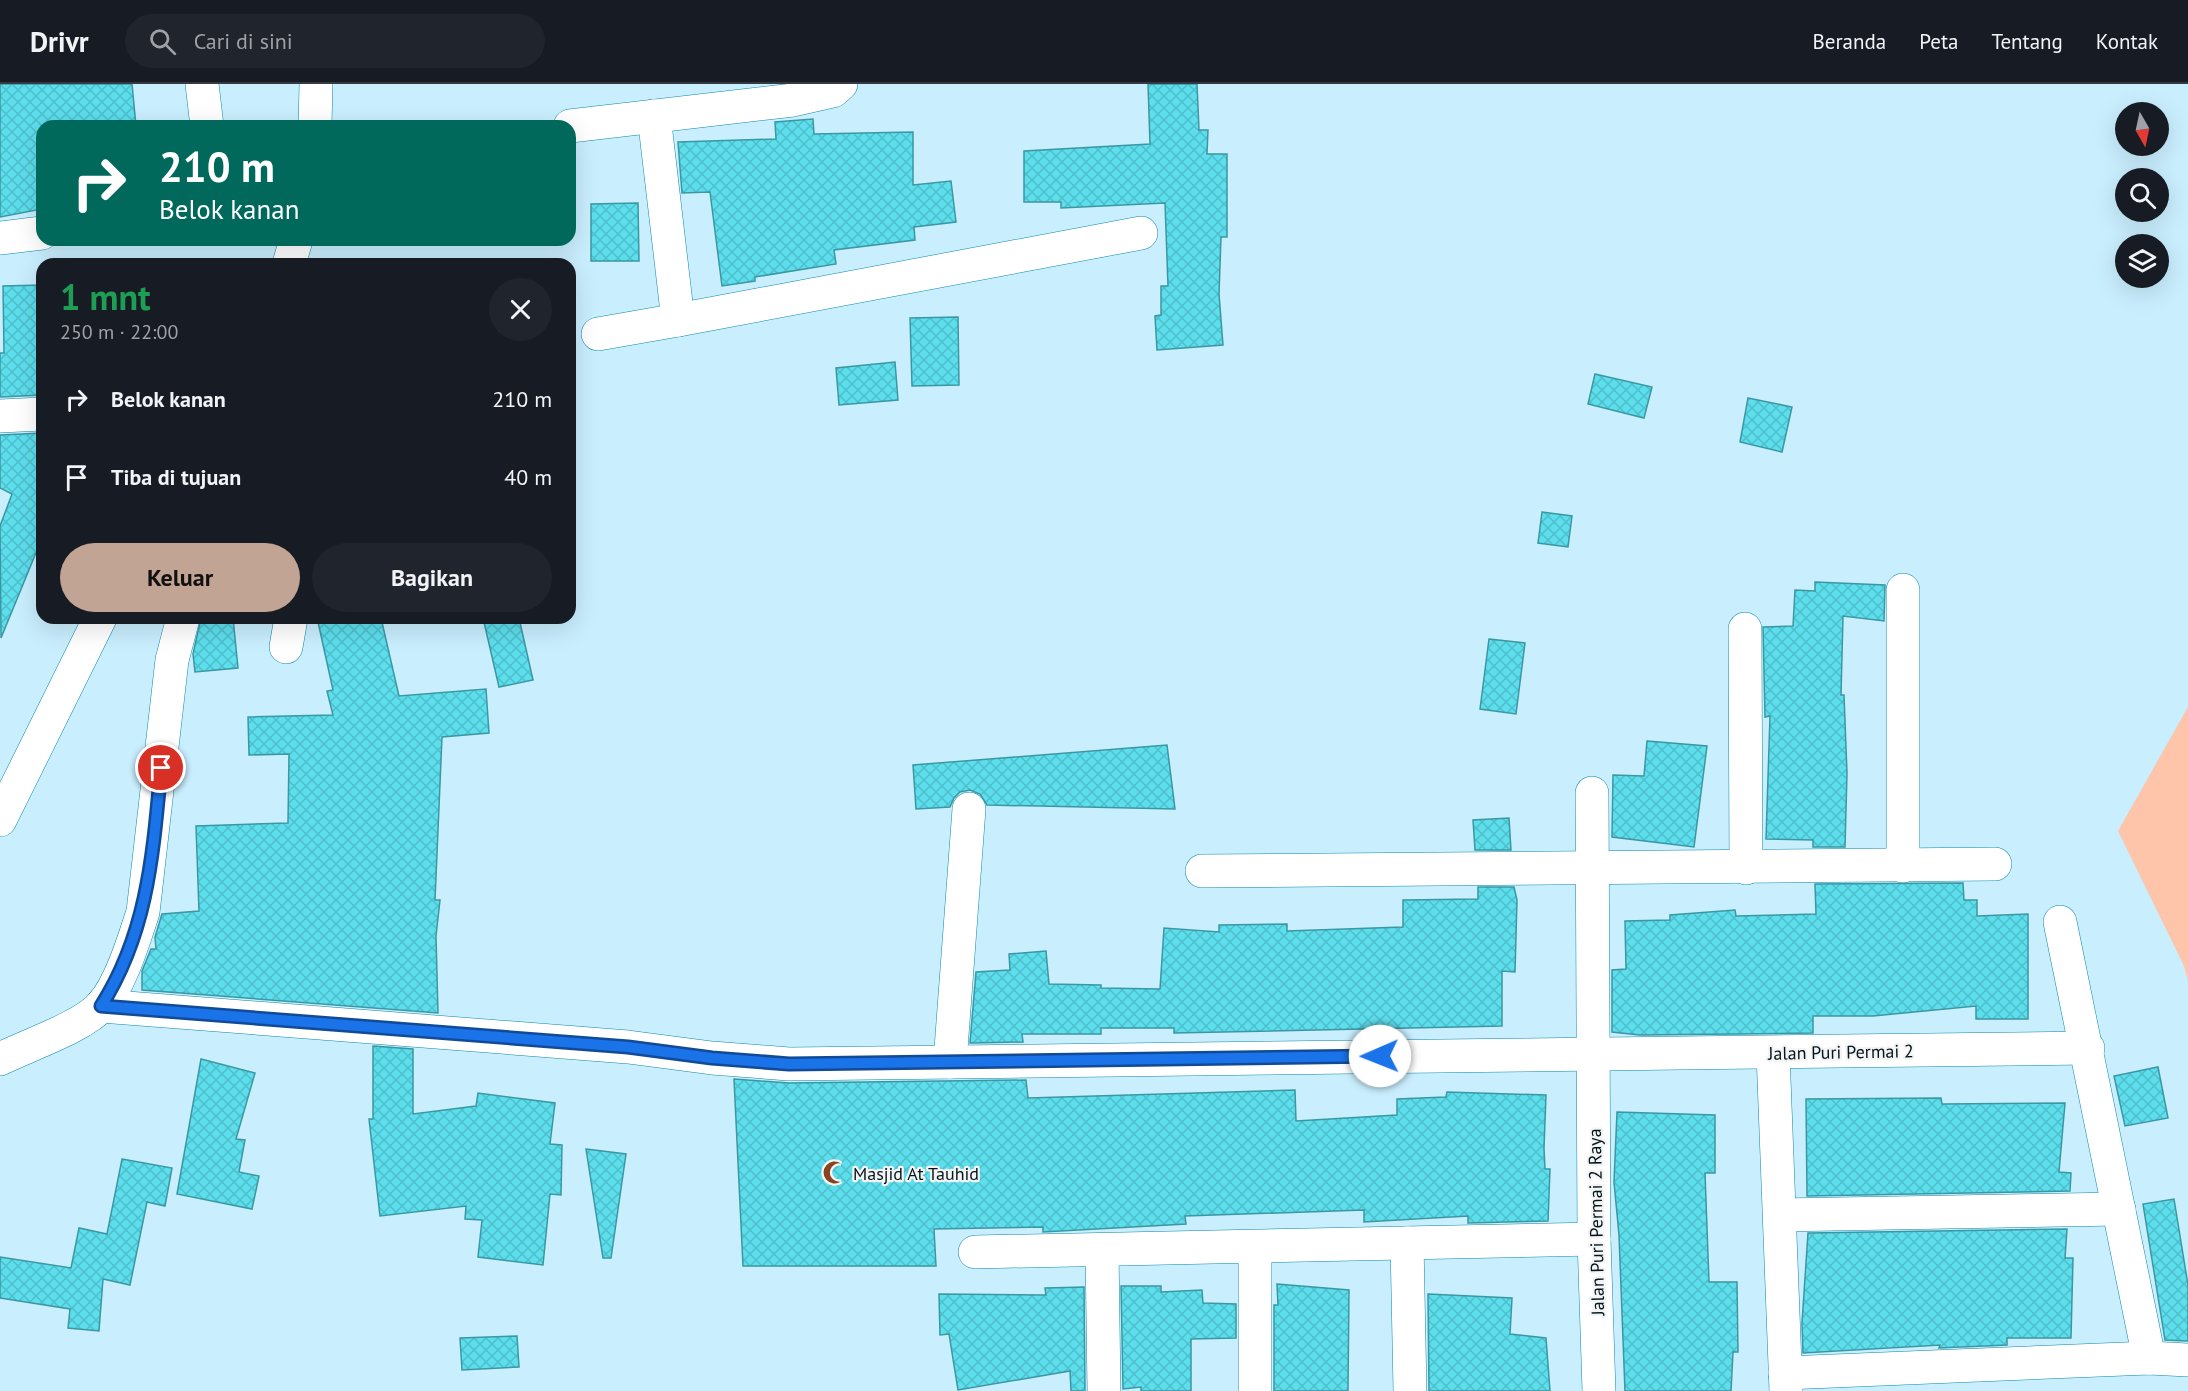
<!DOCTYPE html>
<html lang="id">
<meta charset="utf-8">
<style>
:root{--surface:#171b24;--page:#20242c;--text:#f1f3f6;--muted:#9ea1a6;--line:#363941;--accent:#c2a495}
body{margin:0;font-family:"PT Sans",sans-serif;background:var(--page);color:var(--text);height:100vh;display:flex;flex-direction:column;font-size:22px;white-space:nowrap}
*{box-sizing:border-box;margin:0}
p{font-size:20px;color:var(--muted)}
.icon{flex:none;width:33px;height:33px;fill:none;stroke:currentColor;stroke-width:2;stroke-linecap:round;stroke-linejoin:round}
.map{position:relative;flex:1;overflow:hidden}
.side{position:absolute;left:36px;top:174px;width:540px;height:366px;display:flex;flex-direction:column;background:var(--surface);border-radius:18px;box-shadow:0 6px 24px #0002}
.side>*{flex:none}
.hud{position:absolute;left:36px;top:36px;width:540px;height:126px;border-radius:18px;box-shadow:0 6px 24px #0002;background:#00695c;color:#fff;overflow:hidden}
.needle{width:39px;rotate:171deg}
.buttons{position:absolute;left:2115px;top:18px;display:grid;gap:12px}
.buttons a{display:grid;place-items:center;width:54px;height:54px;border-radius:50%;background:var(--surface);box-shadow:0 6px 24px #0002;font-size:30px}
.pin{position:absolute;display:grid;place-items:center;width:51px;height:51px;color:#fff;margin:-26px;border:3px solid #fff;border-radius:50%;box-shadow:0 2px 6px #0007}
.me{position:absolute;width:66px;margin:-33px;rotate:269deg;stroke-linejoin:round;filter:drop-shadow(0 0 4px #0008)}
.turn{display:flex;align-items:center;gap:21px;height:126px;padding:0 24px;font-size:27px}
.turn .icon{width:78px;height:78px;stroke-width:2.5}
.turn b{display:block;font-size:42px;line-height:51px}
.round{display:grid;place-items:center;flex:none;width:63px;height:63px;border-radius:32px;background:var(--page)}
.overview{display:flex;align-items:center;justify-content:space-between;height:102px;padding:0 24px}
h1{font-size:36px;font-weight:600;line-height:45px;color:#1e9e55}
.primary-button{display:flex;gap:12px;margin-top:auto;padding:12px 24px}
.primary-button a{flex:1;height:69px;border-radius:36px;background:var(--accent);color:#111;font-size:24px;font-weight:600;line-height:69px;text-align:center}
.primary-button a+a{background:var(--page);color:var(--text)}
ul{padding:0;list-style:none}
li{display:flex;align-items:center;gap:18px;height:78px;padding:0 24px}
li div{flex:1}
li b{display:block;font-size:22px}
li em{font-style:normal}
header{display:flex;align-items:center;gap:36px;box-sizing:border-box;height:84px;padding:0 30px;background:var(--surface);border-bottom:2px solid var(--line)}
header strong{font-size:28px}
nav{display:flex;gap:33px;margin-inline-start:auto;font-size:21px}
.search{width:420px;height:54px;background:var(--page);display:flex;align-items:center;gap:15px;box-sizing:border-box;padding:0 21px;border-radius:33px;color:var(--muted);font-size:22px}
.map>svg:first-child{display:block}
.park{fill:#ffc5aa}
.building{fill:url(#building-cross-hatch);stroke:#3a98a3;stroke-width:1.5}
.lines{fill:none;stroke-linecap:round;stroke-linejoin:round}
.minor-casing{stroke:#0c89ae;stroke-width:34}
.minor{stroke:#fff;stroke-width:33}
.route-casing{stroke:#114b97;stroke-width:15}
.route{stroke:#1a73e8;stroke-width:10}
.labels{text-anchor:middle;dominant-baseline:central;stroke-width:4.5;stroke-linejoin:round;paint-order:stroke}
.street-label{font-size:18px;fill:#01151d;stroke:#f4f4f4}
.poi-label{font-size:18px;fill:#01151d;stroke:#f4f4f4;text-anchor:start}
</style>
<header>
<strong>Drivr</strong>
<div class="search"><svg class="icon" aria-label="search" viewBox="0 0 24 24"><circle cx="10" cy="10" r="6"/><path d="M15 15l6 6"/></svg>Cari di sini</div>
<nav><a>Beranda</a><a>Peta</a><a>Tentang</a><a>Kontak</a></nav>
</header>
<div class="map">
<svg width="2188" height="1307" viewBox="0 0 2188 1307">
<defs>
<pattern id="building-cross-hatch" width="8" height="8" patternUnits="userSpaceOnUse" patternTransform="scale(1.5)"><rect width="8" height="8" fill="#5ddeed"/><path d="M0 0l8 8M0 8l8-8" fill="none" stroke="#4fbecb"/></pattern>
</defs>
<rect width="100%" height="100%" fill="#c9eefe"/>
<polygon class="park" points="2188,623 2188,897 2184,882 2118,747"/>
<g class="building">
<polygon points="0,0 132,0 136,42 42,42 42,125 0,133"/>
<polygon points="1148,0 1197,0 1199,46 1208,46 1207,70 1227,70 1227,153 1221,153 1219,210 1223,261 1157,266 1155,232 1161,231 1161,202 1168,202 1165,119 1061,124 1061,118 1024,118 1024,67 1150,60"/>
<polygon points="813,35 814,50 913,48 913,101 951,97 956,138 914,143 915,156 834,166 836,180 755,193 755,197 722,202 710,108 682,109 678,58 776,55 775,38"/>
<polygon points="638,119 639,177 591,177 591,120"/>
<polygon points="42,201 42,311 0,313 0,269 4,269 3,202"/>
<polygon points="958,233 959,301 912,302 910,234"/>
<polygon points="895,278 898,316 839,321 836,284"/>
<polygon points="1595,290 1652,303 1644,334 1588,320"/>
<polygon points="1748,314 1792,323 1782,368 1740,358"/>
<polygon points="42,349 42,454 1,554 0,442 12,410 0,404 0,351"/>
<polygon points="1542,428 1572,432 1568,463 1538,459"/>
<polygon points="1815,498 1885,501 1884,537 1843,532 1841,611 1844,611 1847,689 1845,763 1813,763 1813,756 1766,755 1770,632 1765,633 1763,543 1793,542 1795,506 1815,507"/>
<polygon points="201,534 233,534 238,584 195,588 193,570"/>
<polygon points="335,534 381,534 399,612 486,605 489,649 442,653 435,816 440,816 436,852 438,929 142,906 142,887 151,865 156,865 155,853 162,830 199,827 196,742 288,739 289,670 249,671 248,633 333,631 327,607 333,606 318,538"/>
<polygon points="483,534 519,534 533,596 499,603"/>
<polygon points="1489,555 1525,559 1516,630 1480,625"/>
<polygon points="1647,657 1707,662 1694,763 1612,753 1613,691 1644,692"/>
<polygon points="1167,661 1175,725 987,721 980,710 970,706 960,708 954,714 950,723 916,725 913,681"/>
<polygon points="1509,734 1511,766 1475,766 1473,736"/>
<polygon points="1963,799 1964,816 1977,816 1977,832 2028,830 2028,935 1976,935 1976,922 1873,932 1813,932 1813,949 1640,951 1612,948 1612,886 1626,885 1625,837 1670,836 1670,831 1735,826 1736,832 1816,830 1815,800"/>
<polygon points="1478,803 1514,803 1517,816 1515,888 1502,887 1502,942 1174,949 1174,944 1101,944 1101,950 1022,950 1023,958 970,959 976,888 1010,886 1009,870 1046,867 1049,900 1101,901 1101,904 1160,905 1164,844 1219,848 1219,841 1287,840 1287,847 1403,843 1403,816 1478,815"/>
<polygon points="373,962 413,965 413,1030 476,1022 478,1009 555,1019 550,1060 562,1061 561,1111 550,1110 543,1181 478,1173 482,1136 465,1135 466,1122 380,1132 369,1035 373,1035"/>
<polygon points="201,975 255,989 236,1055 245,1056 239,1088 259,1092 252,1125 177,1110"/>
<polygon points="2158,983 2168,1034 2125,1042 2114,992"/>
<polygon points="734,995 789,999 1026,996 1028,1014 1295,1006 1296,1037 1397,1031 1397,1015 1446,1013 1447,1008 1546,1011 1544,1064 1545,1085 1550,1085 1548,1137 1468,1139 1468,1132 1364,1138 1364,1126 1185,1132 1186,1140 1043,1148 1043,1143 934,1145 936,1182 743,1182"/>
<polygon points="1941,1014 1942,1020 2065,1019 2059,1088 2071,1089 2070,1107 1807,1112 1806,1015"/>
<polygon points="1617,1028 1715,1031 1715,1089 1705,1089 1709,1198 1737,1198 1738,1268 1733,1268 1731,1307 1625,1307 1619,1151 1614,1098"/>
<polygon points="586,1065 626,1070 611,1174 603,1174"/>
<polygon points="122,1075 172,1084 165,1122 147,1118 130,1201 103,1195 99,1247 68,1244 70,1225 0,1214 0,1173 71,1184 79,1144 107,1150"/>
<polygon points="2174,1115 2188,1201 2188,1257 2165,1256 2143,1120"/>
<polygon points="2067,1145 2065,1174 2073,1174 2071,1254 2007,1254 2007,1261 1939,1264 1940,1261 1803,1269 1802,1239 1808,1149"/>
<polygon points="1277,1200 1349,1206 1348,1307 1274,1307 1274,1221 1278,1221"/>
<polygon points="1121,1202 1161,1202 1161,1208 1202,1206 1203,1219 1236,1220 1236,1254 1191,1255 1191,1307 1141,1307 1141,1303 1123,1305"/>
<polygon points="1084,1203 1085,1307 1071,1307 1070,1287 958,1306 949,1250 940,1251 939,1210 1046,1211 1045,1204"/>
<polygon points="1428,1210 1512,1214 1510,1250 1546,1254 1550,1307 1429,1307"/>
<polygon points="517,1252 519,1283 462,1286 460,1254"/>
</g>
<g class="lines">
<defs>
<g id="minor">
<polyline points="202,0 207,42"/>
<polyline points="654,32 678,236 1141,149"/>
<polyline points="315,42 316,0"/>
<polyline points="570,42 793,16 833,7 841,0"/>
<polyline points="0,154 42,149"/>
<polyline points="289,180 296,156"/>
<polyline points="598,250 678,236"/>
<polyline points="0,332 42,330"/>
<polyline points="1745,545 1746,784"/>
<polyline points="286,563 291,534"/>
<polyline points="1592,709 1594,1155 1599,1307"/>
<polyline points="0,736 100,534"/>
<polyline points="1903,782 1903,506"/>
<polyline points="1202,787 1995,780"/>
<polyline points="2060,838 2149,1274"/>
<polyline points="101,922 628,963 712,974 789,980 2088,964"/>
<polyline points="1773,969 1786,1307"/>
<path d="M0,975C28,961 83,943 102,921C121,900 134,855 143,828L172,576L183,534"/>
<polyline points="950,978 969,725"/>
<polyline points="1780,1131 2119,1125"/>
<polyline points="1407,1159 1410,1307"/>
<polyline points="1255,1163 1255,1307"/>
<polyline points="1102,1166 1104,1307"/>
<polyline points="975,1168 1594,1155"/>
<polyline points="1785,1289 2149,1274 2188,1276"/>
</g>
</defs>
<use href="#minor" class="minor-casing"/>
<use href="#minor" class="minor"/>
</g>
<g class="lines">
<defs>
<path id="route" d="M161,684C153,769 148,848 101,922L628,963L712,974L789,980L1380,972"/>
</defs>
<use href="#route" class="route-casing"/>
<use href="#route" class="route"/>
</g>
<defs>
<symbol id="mosque-bare" viewBox="-9 -9 18 18"><path d="M3.5-4.9A6 6 0 1 0 3.5 4.9A5 5 0 1 1 3.5-4.9Z" fill="#89431e" stroke="#f4f4f4" stroke-width="2.5" paint-order="stroke"/></symbol>
</defs>
<g fill-rule="evenodd">
<use href="#mosque-bare" x="818" y="1072" width="33" height="33"/>
</g>
<g class="labels">
<g class="street-label">
<text transform="translate(1841 968) rotate(-1)">Jalan Puri Permai 2</text>
<text transform="translate(1596 1138) rotate(-91)">Jalan Puri Permai 2 Raya</text>
</g>
<g class="poi-label">
<text x="853" y="1089">Masjid At Tauhid</text>
</g>
</g>
</svg>
<div class="buttons">
<a><svg class="needle" viewBox="-14 -14 28 28"><path d="M0-13l5 13h-10z" fill="#e53935"/><path d="M0 13l5-13h-10z" fill="#9ea1a6"/></svg></a>
<a><svg class="icon" aria-label="search" viewBox="0 0 24 24"><circle cx="10" cy="10" r="6"/><path d="M15 15l6 6"/></svg></a>
<a><svg class="icon" aria-label="layers" viewBox="0 0 24 24"><path d="M12 4l9 5-9 5-9-5zM3 14l9 5 9-5"/></svg></a>
</div>
<div class="pin" style="left:161px;top:684px;background:#d93025"><svg class="icon" aria-label="arrive" viewBox="0 0 24 24"><path d="M6 21V4h12l-3 4 3 4H6"/></svg></div>
<svg class="me" style="left:1380px;top:972px" viewBox="-20 -20 40 40"><circle r="19" fill="#fff"/><path d="M0-13L10 11 0 6-10 11z" fill="#1a73e8"/></svg>
<div class="hud">
<div class="turn"><svg class="icon" aria-label="right" viewBox="0 0 24 24"><path d="M7 20v-9h11M14 6l5 5-5 5"/></svg><div><b>210 m</b>Belok kanan</div></div>
</div>
<section class="side">
<div class="overview"><div><h1>1 mnt</h1><p>250 m · 22:00</p></div><a class="round"><svg class="icon" aria-label="close" viewBox="0 0 24 24"><path d="M6 6l12 12M18 6L6 18"/></svg></a></div>
<ul>
<li><svg class="icon" aria-label="right" viewBox="0 0 24 24"><path d="M7 20v-9h11M14 6l5 5-5 5"/></svg><div><b>Belok kanan</b></div><em>210 m</em></li>
<li><svg class="icon" aria-label="arrive" viewBox="0 0 24 24"><path d="M6 21V4h12l-3 4 3 4H6"/></svg><div><b>Tiba di tujuan</b></div><em>40 m</em></li>
</ul>
<div class="primary-button"><a>Keluar</a><a>Bagikan</a></div>
</section>
</div>
